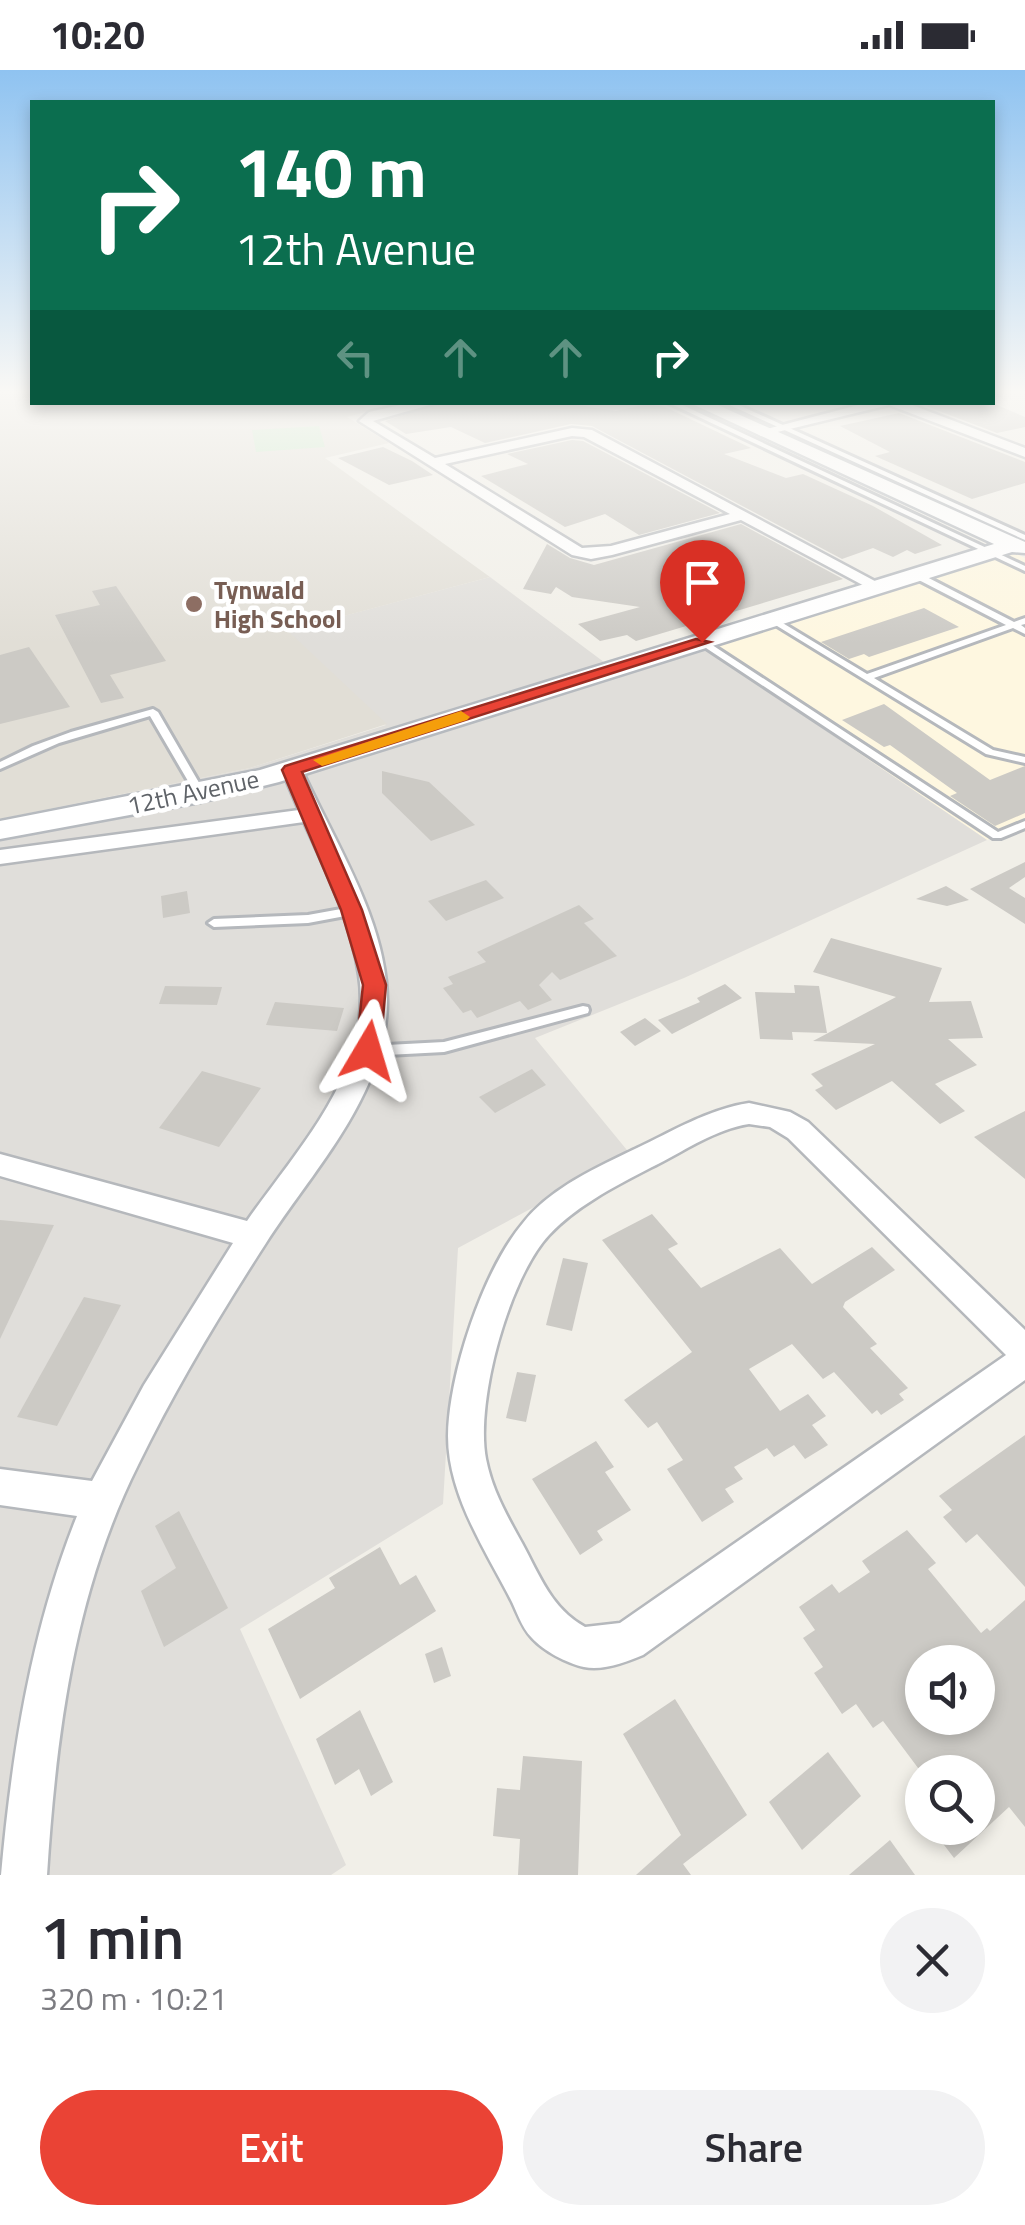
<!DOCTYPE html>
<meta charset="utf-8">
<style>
:root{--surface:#fff;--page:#f2f2f3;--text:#2b2b33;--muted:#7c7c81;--accent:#ea4335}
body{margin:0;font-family:"Titillium Web",sans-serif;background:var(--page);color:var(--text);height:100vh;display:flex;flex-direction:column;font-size:38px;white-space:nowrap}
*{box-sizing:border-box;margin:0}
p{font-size:32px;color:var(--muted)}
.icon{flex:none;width:55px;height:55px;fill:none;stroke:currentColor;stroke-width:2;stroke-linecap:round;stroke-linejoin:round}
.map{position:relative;height:1805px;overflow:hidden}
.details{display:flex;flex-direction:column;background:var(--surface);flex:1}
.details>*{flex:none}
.top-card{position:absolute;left:30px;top:30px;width:965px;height:305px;border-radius:0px;box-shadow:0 5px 15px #0003;background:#0b6e4f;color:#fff;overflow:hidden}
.buttons{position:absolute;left:905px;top:1575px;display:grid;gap:20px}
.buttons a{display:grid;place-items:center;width:90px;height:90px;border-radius:50%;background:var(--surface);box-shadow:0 5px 15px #0003;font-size:50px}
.pin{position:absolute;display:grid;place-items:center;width:85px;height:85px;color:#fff;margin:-102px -42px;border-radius:50% 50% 50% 0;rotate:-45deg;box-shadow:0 0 10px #0007}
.pin .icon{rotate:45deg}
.me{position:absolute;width:110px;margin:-55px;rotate:7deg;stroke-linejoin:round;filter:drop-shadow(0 0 8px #0008)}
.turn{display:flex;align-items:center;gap:35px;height:210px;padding:0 40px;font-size:45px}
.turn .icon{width:130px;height:130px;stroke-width:2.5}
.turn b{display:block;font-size:70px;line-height:85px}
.lanes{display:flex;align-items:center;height:95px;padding:0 40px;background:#0003;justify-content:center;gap:50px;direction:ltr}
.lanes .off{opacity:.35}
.round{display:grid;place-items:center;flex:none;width:105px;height:105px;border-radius:52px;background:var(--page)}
.head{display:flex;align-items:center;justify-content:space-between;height:170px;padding:0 40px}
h1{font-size:60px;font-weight:600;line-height:75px}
.button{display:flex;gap:20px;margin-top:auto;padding:20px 40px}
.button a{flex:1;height:115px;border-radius:60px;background:var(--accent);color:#fff;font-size:40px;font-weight:600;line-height:115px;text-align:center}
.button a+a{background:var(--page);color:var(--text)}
.status{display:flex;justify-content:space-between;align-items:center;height:70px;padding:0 50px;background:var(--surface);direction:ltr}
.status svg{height:28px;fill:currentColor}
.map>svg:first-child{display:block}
.commercial{fill:#fef7e0}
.industrial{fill:#e0deda}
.education{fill:#e1ded6}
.green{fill:#c5e8c5}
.building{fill:#cccac5;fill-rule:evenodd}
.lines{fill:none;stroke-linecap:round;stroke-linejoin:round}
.lane-casing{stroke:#b5b8bc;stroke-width:6}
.street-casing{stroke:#b5b8bc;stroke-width:5}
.secondary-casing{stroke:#b6babf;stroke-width:5}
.lane{fill:#fff;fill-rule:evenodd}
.street{fill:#fff;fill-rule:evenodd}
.secondary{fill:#fff;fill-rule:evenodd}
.route{fill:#ea4335;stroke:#982c22;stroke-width:2.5}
.slow{fill:#f59e0b}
.education-dot{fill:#8d6e63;stroke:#fff;stroke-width:4}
.labels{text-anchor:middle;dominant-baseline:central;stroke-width:9;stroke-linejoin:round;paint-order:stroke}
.far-education-label{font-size:25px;font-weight:bold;fill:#785e54;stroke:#fff;text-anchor:start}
.far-street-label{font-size:25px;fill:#5f6368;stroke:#fff}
</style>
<div class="status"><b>10:20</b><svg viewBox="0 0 49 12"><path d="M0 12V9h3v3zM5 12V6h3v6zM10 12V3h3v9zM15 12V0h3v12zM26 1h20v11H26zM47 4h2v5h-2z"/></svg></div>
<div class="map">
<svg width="1025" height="1805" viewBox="0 0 1025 1805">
<rect width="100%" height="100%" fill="#f1efe8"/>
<polygon class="commercial" points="1009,480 1025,488 1025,753 987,770 704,578"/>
<polygon class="industrial" points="490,507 620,604 704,578 987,770 684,908 535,968 631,1085 458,1178 443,1434 240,1559 346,1795 331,1805 0,1805 0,749 250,698 386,655 287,561"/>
<polygon class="education" points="0,321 32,321 32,332 357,332 369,341 347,347 389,373 325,388 490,507 288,561 387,654 250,698 0,749"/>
<polygon class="green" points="319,356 325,377 256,382 252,360"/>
<g class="building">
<polygon points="443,332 557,332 616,341 648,334 665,337 751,378 724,384 786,408 803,404 873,436 942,475 915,484 907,480 893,487 873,478 842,489 592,356 571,354 485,373 451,357 406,364 385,351"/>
<polygon points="942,332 990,332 1025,347 1025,357 997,363 926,336"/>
<polygon points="899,343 1025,392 1025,413 972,429 875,386 890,382 840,356"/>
<polygon points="572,370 583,371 720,443 639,465 605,444 565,457 481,406 528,394 507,384"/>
<polygon points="383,377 412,391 433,405 389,415 338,388"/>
<polygon points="741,454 843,509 636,571 627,565 600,571 578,554 640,537 572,527 556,517 551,524 523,519 547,474 570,488 594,495"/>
<polygon points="116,516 166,591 110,605 124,628 101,633 55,545 100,535 92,521"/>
<polygon points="924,538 959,557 869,587 864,584 849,589 821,572"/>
<polygon points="29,577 70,637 0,654 0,585"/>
<polygon points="884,634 990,710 1025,696 1025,743 995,756 950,726 957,723 890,675 884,677 842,650"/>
<polygon points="382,701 429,712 475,755 431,771 382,723"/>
<polygon points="1025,792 1025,807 1009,818 1025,828 1025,854 970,819"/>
<polygon points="486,810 504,828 446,851 428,831"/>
<polygon points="946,816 969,830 947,836 916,829"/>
<polygon points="187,821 190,843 163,848 161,826"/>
<polygon points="579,835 594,849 584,853 617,886 560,910 552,902 539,915 552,930 528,940 520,931 477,948 471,940 463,943 443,918 453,914 448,907 486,892 477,882"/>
<polygon points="831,868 942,898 929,932 971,931 983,968 948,969 977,995 935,1014 965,1041 940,1054 892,1011 836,1040 815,1020 823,1016 811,1004 875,974 813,971 896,927 813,902"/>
<polygon points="725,914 742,928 672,964 658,950 700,932 697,928"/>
<polygon points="794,915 819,916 827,963 792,962 793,970 760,969 755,922 795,923"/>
<polygon points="165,916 222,917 217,935 159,934"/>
<polygon points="275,932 344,938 337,961 266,955"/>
<polygon points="645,948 661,961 635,976 620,962"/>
<polygon points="532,999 546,1015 495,1043 479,1027"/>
<polygon points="202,1001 261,1018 219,1077 159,1058"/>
<polygon points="1025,1041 1025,1109 974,1067"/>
<polygon points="652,1144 678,1174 668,1179 701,1218 780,1178 812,1214 872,1177 895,1200 845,1232 843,1237 877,1274 870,1278 908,1318 899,1324 904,1330 881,1345 877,1340 872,1344 834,1302 823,1309 792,1274 749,1299 780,1341 808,1324 826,1346 812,1355 828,1375 805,1389 794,1375 774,1387 767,1378 734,1397 743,1409 725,1419 734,1432 702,1452 667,1399 683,1390 657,1352 648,1358 624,1330 692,1282 602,1170"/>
<polygon points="0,1150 54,1155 0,1269"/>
<polygon points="563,1188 588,1193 572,1261 546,1255"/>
<polygon points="84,1227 121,1235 57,1356 17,1347"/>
<polygon points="517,1302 536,1305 526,1352 506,1348"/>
<polygon points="1025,1365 1025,1517 977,1464 966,1473 943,1447 952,1440 939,1426"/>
<polygon points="596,1371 614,1397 605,1402 631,1440 597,1461 603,1470 580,1485 532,1409"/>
<polygon points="179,1441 228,1538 164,1577 141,1521 176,1498 155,1456"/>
<path d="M907,1460L936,1493L928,1499L981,1563L987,1558L990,1561L1025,1530V1757L1009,1737L954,1788L931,1758H978V1702H921L883,1651L873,1658L856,1634L842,1644L814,1603L823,1597L803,1568L815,1560L799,1537L832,1514L839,1523L870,1502L862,1491ZM922,1592H978V1648H922Z"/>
<polygon points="380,1477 400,1515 416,1505 436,1541 300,1629 268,1559 335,1518 329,1508"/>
<polygon points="442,1577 451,1606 434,1613 425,1584"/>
<polygon points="675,1629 747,1745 683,1794 691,1805 636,1805 681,1765 623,1664"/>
<polygon points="360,1640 393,1712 371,1726 359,1699 335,1715 316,1669"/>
<polygon points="828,1682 861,1726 802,1780 769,1732"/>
<polygon points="523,1686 582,1691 578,1805 518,1805 520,1769 493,1766 497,1718 520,1720"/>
<polygon points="890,1770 915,1805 849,1805"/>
</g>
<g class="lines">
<defs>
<g id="lane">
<polygon points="667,332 676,332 1025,496 1025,501"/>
<polygon points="723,332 732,332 1025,465 1025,470"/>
<polygon points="913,503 919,503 1014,552 1025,548 1025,554 1021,555 1025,558 1025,564 1013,558 874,608 993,680 1025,687 1025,693 986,684 769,551 776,549 867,604 1006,555 913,507"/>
<polygon points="703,569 998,762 1025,751 1025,758 1001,768 993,768 700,574 699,572"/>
<polygon points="153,639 158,642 205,723 204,725 200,726 195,723 150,646 59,673 0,699 0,692 33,676 71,662"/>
<polygon points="352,837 356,838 358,841 356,844 308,853 214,857 208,853 214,849 308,845"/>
<polygon points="583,936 588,937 589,940 588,943 444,982 368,986 363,984 361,981 363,978 368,976 444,972"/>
</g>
<g id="street">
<path d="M414,332H440L373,351L435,388L572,358L592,360L886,517L872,520L741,450L612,485L591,489L572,485L359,351L369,342ZM572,366L584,367L730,444L611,476L582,478L445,394Z"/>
<polygon points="870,332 904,332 1025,378 1025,387 889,335 761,366 755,362"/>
<path d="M292,694L302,700C334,772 388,852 387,933C386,1025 313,1100 266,1173C220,1244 175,1319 138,1395C74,1523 56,1664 47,1805H1C12,1682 31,1561 77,1446L0,1435V1399L92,1411L144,1315L233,1173L0,1106V1084L247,1151C297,1079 374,1000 359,905C351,851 326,801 304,752L0,794V780L299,740L282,700Z"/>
<path d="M749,1033L790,1042L808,1052L1025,1260V1310L643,1585C626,1592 603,1601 584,1597C566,1593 544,1581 532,1568C521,1557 517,1541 510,1528C484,1478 448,1424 448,1366C449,1303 483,1201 523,1153C550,1118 598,1097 637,1078C673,1061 709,1039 749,1033ZM749,1054L770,1057L788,1068L1006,1285L620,1553L585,1557C551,1538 540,1506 522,1473C507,1446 492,1420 486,1389C475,1331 509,1208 549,1165C578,1134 621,1113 658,1094C687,1079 717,1059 749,1054Z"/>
</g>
<polygon id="secondary" points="688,332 711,332 1025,472 1025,483 1012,482 279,712 200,732 0,769 0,751 260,700 994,474"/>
</defs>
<use href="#lane" class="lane-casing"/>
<use href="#street" class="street-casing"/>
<use href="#secondary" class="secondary-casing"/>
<use href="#lane" class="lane"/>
<use href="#street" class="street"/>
<use href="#secondary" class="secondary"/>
</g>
<linearGradient id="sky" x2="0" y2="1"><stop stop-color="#8fc3f1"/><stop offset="0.56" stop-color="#f9f8f5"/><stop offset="1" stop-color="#f9f8f5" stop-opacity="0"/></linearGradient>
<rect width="1025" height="574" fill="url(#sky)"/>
<polygon class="route" points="696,569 710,572 302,702 362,840 386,915 380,981 377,987 359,987 356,981 363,915 341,840 282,700 285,696"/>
<polygon class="slow" points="461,641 470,647 467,650 329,694 322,696 313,690"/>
<circle class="education-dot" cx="194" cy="534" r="10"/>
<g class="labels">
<g class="far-education-label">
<text x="214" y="520">Tynwald<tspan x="214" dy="29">High School</tspan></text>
</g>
<g class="far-street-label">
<text transform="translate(193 722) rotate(-12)">12th Avenue</text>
</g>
</g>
</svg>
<div class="buttons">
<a><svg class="icon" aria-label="sound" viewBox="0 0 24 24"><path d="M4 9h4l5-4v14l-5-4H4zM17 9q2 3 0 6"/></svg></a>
<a><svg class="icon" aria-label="search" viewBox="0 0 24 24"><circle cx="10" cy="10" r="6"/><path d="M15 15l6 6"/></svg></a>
</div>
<div class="pin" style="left:702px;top:572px;background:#d93025"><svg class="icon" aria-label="arrive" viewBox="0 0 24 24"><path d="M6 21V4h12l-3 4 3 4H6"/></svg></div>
<svg class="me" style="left:368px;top:981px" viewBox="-20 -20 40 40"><path d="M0-17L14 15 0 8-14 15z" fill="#ea4335" stroke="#fff" stroke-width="4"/></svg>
<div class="top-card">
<div class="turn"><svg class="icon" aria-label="right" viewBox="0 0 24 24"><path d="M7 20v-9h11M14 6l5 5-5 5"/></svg><div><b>140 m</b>12th Avenue</div></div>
<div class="lanes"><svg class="icon off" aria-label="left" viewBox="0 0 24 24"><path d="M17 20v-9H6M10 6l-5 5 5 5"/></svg><svg class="icon off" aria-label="ahead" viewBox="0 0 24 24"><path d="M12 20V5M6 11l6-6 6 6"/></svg><svg class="icon off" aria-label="ahead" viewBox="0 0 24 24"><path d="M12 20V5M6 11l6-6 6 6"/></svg><svg class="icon" aria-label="right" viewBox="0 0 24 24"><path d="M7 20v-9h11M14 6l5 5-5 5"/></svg></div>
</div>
</div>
<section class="details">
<div class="head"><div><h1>1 min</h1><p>320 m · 10:21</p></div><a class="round"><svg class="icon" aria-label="close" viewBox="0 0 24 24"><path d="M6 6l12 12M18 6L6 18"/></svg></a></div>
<div class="button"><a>Exit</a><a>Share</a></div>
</section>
